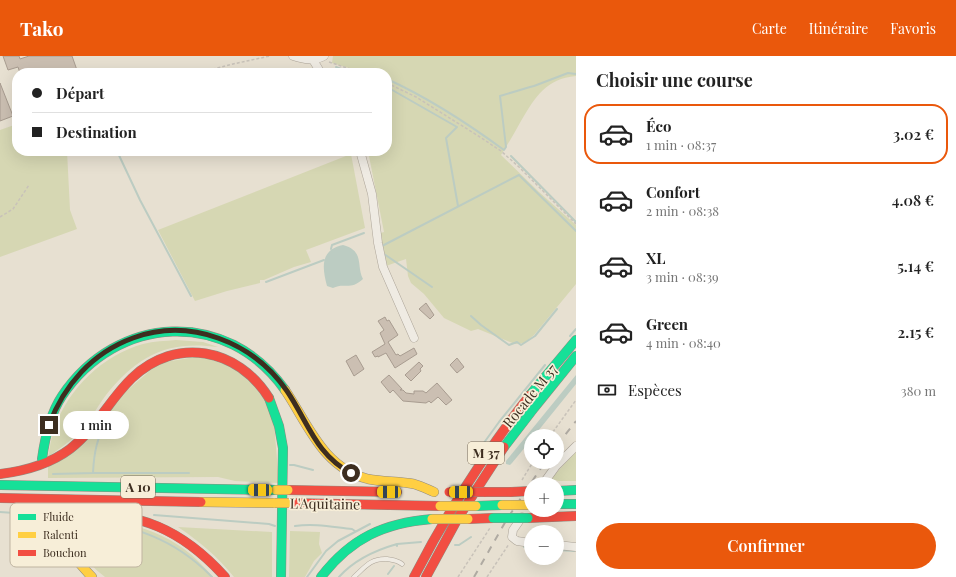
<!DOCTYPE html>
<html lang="fr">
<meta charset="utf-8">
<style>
:root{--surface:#fff;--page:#f2f2f2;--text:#222;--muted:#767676;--line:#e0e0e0;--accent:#ea580c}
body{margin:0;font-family:"Playfair Display",serif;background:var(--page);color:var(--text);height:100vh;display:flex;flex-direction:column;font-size:15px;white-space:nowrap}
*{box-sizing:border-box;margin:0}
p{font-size:13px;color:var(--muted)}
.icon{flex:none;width:22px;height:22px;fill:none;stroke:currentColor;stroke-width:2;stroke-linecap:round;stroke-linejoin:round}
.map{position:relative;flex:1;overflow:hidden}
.details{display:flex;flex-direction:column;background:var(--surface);width:380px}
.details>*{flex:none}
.hud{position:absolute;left:12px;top:12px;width:380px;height:88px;border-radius:16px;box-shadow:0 4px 16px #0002;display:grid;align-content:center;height:88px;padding:0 20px;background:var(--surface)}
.buttons{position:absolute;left:524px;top:373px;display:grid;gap:8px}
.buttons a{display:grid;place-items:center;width:40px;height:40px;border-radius:50%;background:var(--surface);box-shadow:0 4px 16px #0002;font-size:20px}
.end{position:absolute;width:18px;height:18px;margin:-9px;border:5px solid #3d2e20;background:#fff;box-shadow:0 0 0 2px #fff}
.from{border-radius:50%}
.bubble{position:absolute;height:28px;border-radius:14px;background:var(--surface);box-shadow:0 4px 16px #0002;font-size:13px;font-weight:600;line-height:28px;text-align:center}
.car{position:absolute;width:12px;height:24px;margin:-12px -6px;border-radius:5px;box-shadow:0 0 3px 1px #0007;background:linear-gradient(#f5c518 24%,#345 0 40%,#f5c518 0 76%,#345 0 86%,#f5c518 0)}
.hud b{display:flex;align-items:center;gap:14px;height:38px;font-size:15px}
.hud b+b{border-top:1px solid var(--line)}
.hud i{width:10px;height:10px;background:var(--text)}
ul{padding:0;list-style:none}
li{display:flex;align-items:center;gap:12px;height:60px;margin:0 8px 6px;padding:0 12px;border:2px solid transparent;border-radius:16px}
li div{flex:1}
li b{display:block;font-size:15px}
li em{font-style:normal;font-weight:600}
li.current{border-color:var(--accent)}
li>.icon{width:36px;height:36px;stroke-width:1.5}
h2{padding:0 20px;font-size:18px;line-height:48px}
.pay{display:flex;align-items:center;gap:10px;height:44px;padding:0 20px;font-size:15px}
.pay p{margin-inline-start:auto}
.primary-button{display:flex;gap:8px;margin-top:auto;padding:8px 20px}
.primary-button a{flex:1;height:46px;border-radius:24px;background:var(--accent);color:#fff;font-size:16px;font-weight:600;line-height:46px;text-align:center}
header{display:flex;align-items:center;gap:24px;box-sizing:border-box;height:56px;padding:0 20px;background:var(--accent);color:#fff}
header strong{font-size:19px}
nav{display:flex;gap:22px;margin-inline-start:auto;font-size:14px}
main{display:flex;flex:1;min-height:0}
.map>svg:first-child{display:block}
.green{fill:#d6d7b3}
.water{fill:#bcccc2}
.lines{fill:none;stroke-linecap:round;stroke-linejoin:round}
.stream{stroke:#bcccc2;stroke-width:2}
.building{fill:#cbbfb2;stroke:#a89c90}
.lane-casing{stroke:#ada599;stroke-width:5}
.street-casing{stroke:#ada599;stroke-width:9}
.fast-casing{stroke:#928b80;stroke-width:10}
.slow-casing{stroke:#928b80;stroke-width:10}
.jam-casing{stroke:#928b80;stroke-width:10}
.path{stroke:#c8c2b9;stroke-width:1.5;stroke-dasharray:3 2;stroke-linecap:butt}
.lane{stroke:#efebe3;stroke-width:4}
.street{stroke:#efebe3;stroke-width:8}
.fast{stroke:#16e098;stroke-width:9}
.slow{stroke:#ffcf43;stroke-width:9}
.jam{stroke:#f24e42;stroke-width:9}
.rail{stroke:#afaaa2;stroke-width:2;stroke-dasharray:7 7;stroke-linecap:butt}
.fast-bridge-casing{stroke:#928b80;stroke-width:10;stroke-linecap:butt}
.slow-bridge-casing{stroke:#928b80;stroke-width:10;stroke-linecap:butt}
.jam-bridge-casing{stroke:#928b80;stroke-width:10;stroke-linecap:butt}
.fast-bridge{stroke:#16e098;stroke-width:9}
.slow-bridge{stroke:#ffcf43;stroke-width:9}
.jam-bridge{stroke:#f24e42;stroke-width:9}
.route{stroke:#3d2e20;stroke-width:5}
.labels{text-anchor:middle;stroke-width:3.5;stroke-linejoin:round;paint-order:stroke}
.shield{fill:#f7eed8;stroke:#756857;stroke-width:1}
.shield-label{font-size:13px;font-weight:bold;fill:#3d2e20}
.street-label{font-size:14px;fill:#3d2e20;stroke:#f7eed8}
.key{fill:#f7eed8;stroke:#bfb4a1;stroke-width:1}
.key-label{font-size:11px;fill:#3d2e20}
</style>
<header>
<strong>Tako</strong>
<nav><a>Carte</a><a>Itinéraire</a><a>Favoris</a></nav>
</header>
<main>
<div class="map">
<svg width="576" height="521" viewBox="0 0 576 521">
<rect width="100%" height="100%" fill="#e7e0d1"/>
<path class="green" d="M333 0H576V20C546 23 536 40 521 65 515 76 508 88 501 99L539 136 576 169V228L534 279 524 287 515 288 478 273 471 275 444 262 424 238 411 227 408 220 406 203 383 211 377 178 384 176 368 95H387V17H353L352 13 332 7Z
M17 68V95H67L70 154 77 173 0 201V74Z
M351 98 365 172 306 194 311 206 294 211 264 224H260V227L227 235 195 245 158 174Z
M176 284 203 286 218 291C167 284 137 300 106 339 96 352 89 368 77 379 68 387 57 394 48 401 50 391 51 381 55 371 68 333 103 299 143 288 154 285 165 285 176 284Z
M201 300 243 315 273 355 279 427 235 425 218 421 48 422V411L119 341 159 307Z
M576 395V425H559L551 423Z
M54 458C98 461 147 466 184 493 195 501 204 511 213 521H105C83 504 68 482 54 458Z
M178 471 272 476V521H234C218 501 199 485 178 471Z
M290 475 320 476 319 488 322 497 314 505 305 521H289Z"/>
<path class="water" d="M343 189C365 195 356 210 363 223 350 235 344 226 333 232L327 230C322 211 320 194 343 189Z
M576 319V328L534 380H531V384L512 407 510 409 506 408V405Z"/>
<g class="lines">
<path class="stream" d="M336 11 352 17
M364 13 373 17
M387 23C429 42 467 67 504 94L506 91 500 40 530 31 534 30 568 17 576 18
M387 31 457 71 446 82 458 150
M117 95 140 144 191 240
M511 100 576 166
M382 190 519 119 576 175
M331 193 332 189 364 177
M384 198 432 231
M266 226 324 204
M471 260 481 269 509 289 517 286 521 289 535 280 557 253
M570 280 576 273
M107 364C97 382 94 396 93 417H189
M470 406 499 366 545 309
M290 409H294L313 414
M53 418 93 417
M0 456 29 458
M154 459 269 468 275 470
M80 463C132 469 174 482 212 521
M295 470C314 467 333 471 352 473L355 475
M46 472 65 502
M455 489H459L471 481
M397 490V488L421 486
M524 491H531
M557 494 574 495
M388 518 394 510
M307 521 326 495 338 485 370 468
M339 521C354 504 376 494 397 488"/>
</g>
<path class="building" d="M3 0H19L20 3 29 0H72L78 17H20L18 11 8 14Z
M0 27 13 60 0 65Z
M426 247 434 259 430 263 419 253Z
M385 261 387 265 389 264 398 279 388 286 396 299 398 298 400 300 414 292 417 298 395 312 386 297 378 301V300L375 301 372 296 385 288 380 277 384 274 378 265Z
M356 299 364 313 354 320 346 305Z
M457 302 464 311 457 317 450 309Z
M419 306 423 310 420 313 421 315 411 325 405 319Z
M389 319 402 333 400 334H403L406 337 414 338V335H423L426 337 437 327 452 344 446 349 438 341 431 347 429 345 426 347 403 345 393 334 390 337 381 326Z"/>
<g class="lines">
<g class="lane-casing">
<path id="lane" d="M354 521C365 511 371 502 387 503 392 504 397 504 402 508"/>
</g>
<g class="street-casing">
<path id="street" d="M293 0C303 3 314 6 324 0
M313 4 321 17
M360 95 372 138 378 187 383 211 414 282
M543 428 556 410 576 390
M522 461 513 474 512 481 517 485 531 487
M557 489 576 491"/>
</g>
<g class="fast-casing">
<path id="fast" d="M530 339 576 284
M269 342 279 370 283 392 281 521
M504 391 534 352 576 300
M42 403C45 381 50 358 62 340 117 258 227 252 285 334
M0 429 276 434
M557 435 576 434
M557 448H576
M476 450 502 449
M321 521C351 482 384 467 432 463"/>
</g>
<g class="slow-casing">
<path id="slow" d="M285 334C308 368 323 412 368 423 383 426 399 425 414 428 421 430 427 433 434 436
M201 446 275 447
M48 457C59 482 73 502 92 521"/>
</g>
<g class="jam-casing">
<path id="jam" d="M0 418C25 415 50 408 70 393 96 373 109 344 132 322 176 280 238 292 269 342
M288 434 397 436
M484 436H511
M0 442 201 446
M288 447 440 450
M75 453C141 459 180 471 225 521
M528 462 576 460
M468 463 493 462
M414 521C447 457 485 397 530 339
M426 521 458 462 504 391"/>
</g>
<path class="path" d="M329 6 362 17
M198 17 233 8 270 0
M387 27 416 41 480 81 501 95 519 111 576 168
M0 161 13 153 29 129
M550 380 576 344
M522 424 533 406
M458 521 490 472
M487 521 509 488"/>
<use href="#lane" class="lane"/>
<use href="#street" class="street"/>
<use href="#fast" class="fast"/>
<use href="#slow" class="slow"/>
<use href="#jam" class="jam"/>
<path class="rail" d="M557 389 576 365
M474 521 507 463 545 406"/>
<g class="fast-bridge-casing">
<path id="fast-bridge" d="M493 462H528"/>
</g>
<g class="slow-bridge-casing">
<path id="slow-bridge" d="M276 434H288
M275 447H288
M502 449H531
M440 450H476
M432 463H468"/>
</g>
<g class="jam-bridge-casing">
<path id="jam-bridge" d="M449 436H484
M511 436 531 435"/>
</g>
<use href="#fast-bridge" class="fast-bridge"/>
<use href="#slow-bridge" class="slow-bridge"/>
<use href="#jam-bridge" class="jam-bridge"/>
</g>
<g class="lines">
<path class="route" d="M49 369C64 329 92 297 133 282 190 261 253 286 287 335 308 366 316 399 351 417"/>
</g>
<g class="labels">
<g class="shield">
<rect x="468" y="386" width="36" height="22" rx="3"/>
<rect x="121" y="420" width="34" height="22" rx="3"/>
</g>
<g class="shield-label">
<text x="486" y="402">M 37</text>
<text x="138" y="436">A 10</text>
</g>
<g class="street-label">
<text transform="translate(530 340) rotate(-51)" y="5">Rocade M 37</text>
<text transform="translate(325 448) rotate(1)" y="5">L'Aquitaine</text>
</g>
</g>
<rect x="10" y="447" width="132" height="64" rx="6" class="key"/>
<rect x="18" y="458" width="18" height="6" fill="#16e098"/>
<rect x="18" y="476" width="18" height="6" fill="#ffcf43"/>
<rect x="18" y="494" width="18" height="6" fill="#f24e42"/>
<g class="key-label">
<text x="43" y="465">Fluide</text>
<text x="43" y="483">Ralenti</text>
<text x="43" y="501">Bouchon</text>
</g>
</svg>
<div class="buttons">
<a><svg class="icon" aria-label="locate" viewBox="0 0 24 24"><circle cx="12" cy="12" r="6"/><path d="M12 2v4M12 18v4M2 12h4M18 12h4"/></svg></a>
<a>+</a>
<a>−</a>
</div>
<i class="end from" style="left:351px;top:417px"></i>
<i class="end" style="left:49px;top:369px"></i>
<div class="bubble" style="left:63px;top:355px;width:66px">1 min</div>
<i class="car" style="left:260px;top:434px;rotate:271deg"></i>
<i class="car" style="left:389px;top:436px;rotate:271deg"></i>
<i class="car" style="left:461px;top:436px;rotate:270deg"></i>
<div class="hud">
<b><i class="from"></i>Départ</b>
<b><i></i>Destination</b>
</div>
</div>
<section class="details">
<h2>Choisir une course</h2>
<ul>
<li class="current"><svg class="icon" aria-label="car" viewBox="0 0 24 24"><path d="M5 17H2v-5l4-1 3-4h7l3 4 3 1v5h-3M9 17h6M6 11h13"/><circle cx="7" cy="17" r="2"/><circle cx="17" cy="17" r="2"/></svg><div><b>Éco</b><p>1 min · 08:37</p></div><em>3.02 €</em></li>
<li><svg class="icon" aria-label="car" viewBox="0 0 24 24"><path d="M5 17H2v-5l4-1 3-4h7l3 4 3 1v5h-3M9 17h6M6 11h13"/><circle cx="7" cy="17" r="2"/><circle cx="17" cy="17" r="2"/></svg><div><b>Confort</b><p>2 min · 08:38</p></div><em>4.08 €</em></li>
<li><svg class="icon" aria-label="car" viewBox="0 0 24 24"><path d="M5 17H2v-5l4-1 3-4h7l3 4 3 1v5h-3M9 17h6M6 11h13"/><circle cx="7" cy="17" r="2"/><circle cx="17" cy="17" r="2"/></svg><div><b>XL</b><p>3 min · 08:39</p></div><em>5.14 €</em></li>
<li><svg class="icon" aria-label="car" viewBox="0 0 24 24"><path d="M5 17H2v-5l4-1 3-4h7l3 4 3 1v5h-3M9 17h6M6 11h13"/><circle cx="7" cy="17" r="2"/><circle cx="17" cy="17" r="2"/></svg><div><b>Green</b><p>4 min · 08:40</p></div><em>2.15 €</em></li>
</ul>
<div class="pay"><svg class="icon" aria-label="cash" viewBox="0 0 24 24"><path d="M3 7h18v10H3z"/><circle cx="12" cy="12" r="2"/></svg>Espèces<p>380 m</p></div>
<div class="primary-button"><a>Confirmer</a></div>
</section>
</main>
